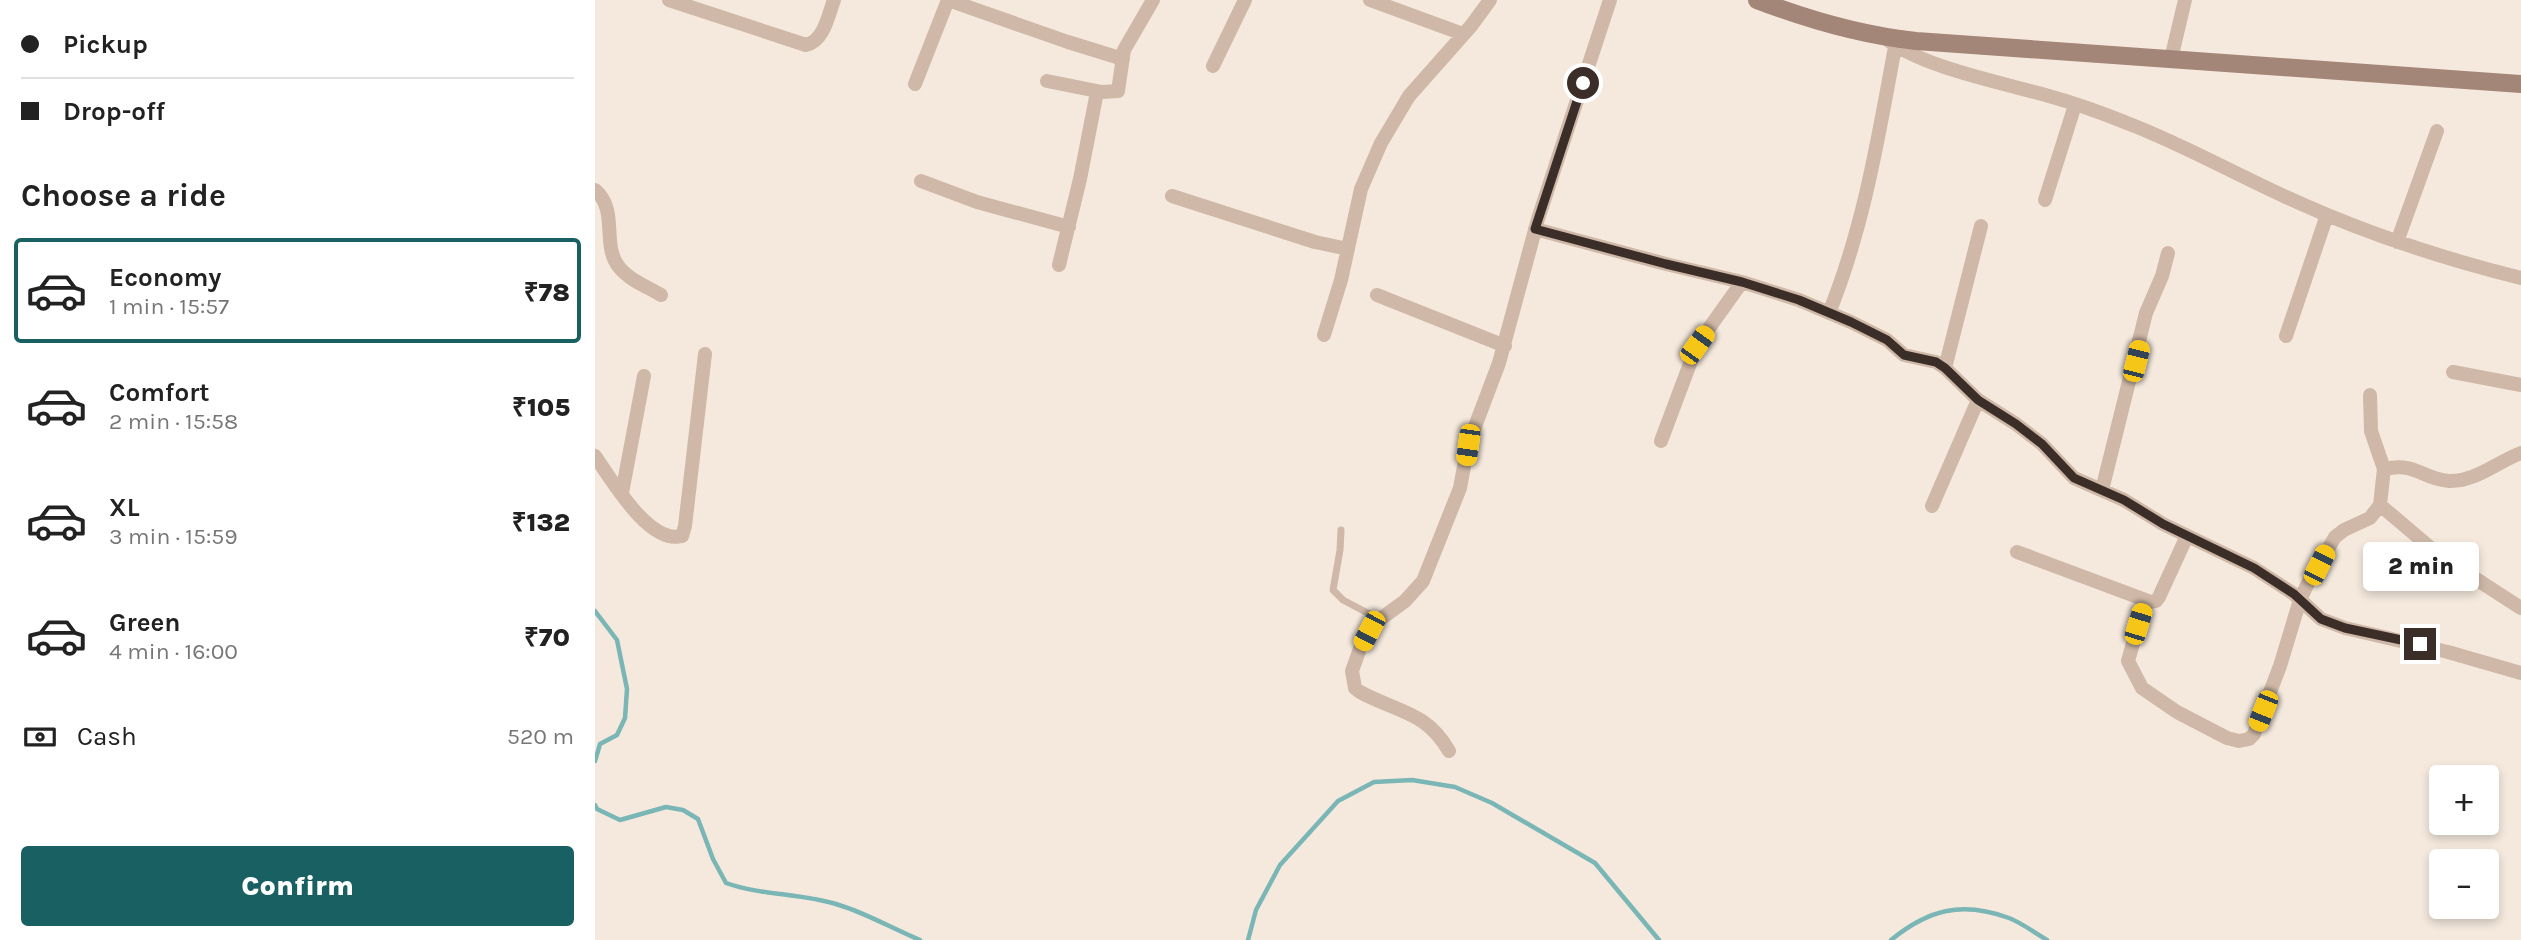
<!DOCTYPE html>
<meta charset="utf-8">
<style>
:root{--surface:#fff;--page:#f2f2f2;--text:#222;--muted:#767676;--line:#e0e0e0;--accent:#196062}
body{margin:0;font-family:Karla,sans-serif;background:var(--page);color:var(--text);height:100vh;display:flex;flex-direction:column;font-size:26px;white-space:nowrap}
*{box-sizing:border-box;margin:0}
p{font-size:23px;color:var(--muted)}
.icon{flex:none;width:38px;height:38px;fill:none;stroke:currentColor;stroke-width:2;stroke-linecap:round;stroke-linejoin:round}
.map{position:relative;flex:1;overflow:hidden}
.details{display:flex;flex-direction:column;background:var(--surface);width:595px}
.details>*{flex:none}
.top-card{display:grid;align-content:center;height:154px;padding:0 21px;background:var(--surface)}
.controls{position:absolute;left:1834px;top:765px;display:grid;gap:14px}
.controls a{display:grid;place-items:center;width:70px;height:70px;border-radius:7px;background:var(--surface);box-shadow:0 4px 10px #0003;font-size:35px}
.end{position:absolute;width:32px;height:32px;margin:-16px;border:9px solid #3b2d28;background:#fff;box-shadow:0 0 0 4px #fff}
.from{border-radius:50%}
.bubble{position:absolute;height:49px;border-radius:7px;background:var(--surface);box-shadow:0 4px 10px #0003;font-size:23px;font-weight:800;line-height:49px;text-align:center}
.car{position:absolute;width:21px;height:42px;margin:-21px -10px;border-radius:9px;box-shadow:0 0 5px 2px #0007;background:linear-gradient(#f5c518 24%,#345 0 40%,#f5c518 0 76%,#345 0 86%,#f5c518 0)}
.top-card b{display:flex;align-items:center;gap:24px;height:66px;font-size:26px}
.top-card b+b{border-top:2px solid var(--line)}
.top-card i{width:18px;height:18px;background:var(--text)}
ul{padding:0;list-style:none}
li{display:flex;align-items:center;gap:21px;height:105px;margin:0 14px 10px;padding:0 7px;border:4px solid transparent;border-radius:7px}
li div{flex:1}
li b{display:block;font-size:26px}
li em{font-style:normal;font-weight:800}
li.current{border-color:var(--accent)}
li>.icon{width:63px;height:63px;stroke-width:1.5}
h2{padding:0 21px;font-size:32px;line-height:84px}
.pay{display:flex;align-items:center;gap:18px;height:77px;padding:0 21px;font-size:26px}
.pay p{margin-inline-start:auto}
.action{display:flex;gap:14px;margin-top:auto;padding:14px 21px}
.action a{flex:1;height:80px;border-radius:7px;background:var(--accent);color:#fff;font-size:28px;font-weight:800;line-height:80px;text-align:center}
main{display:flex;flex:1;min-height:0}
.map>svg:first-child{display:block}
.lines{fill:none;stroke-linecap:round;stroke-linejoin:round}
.stream{stroke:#79b6b5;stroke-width:4.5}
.service{stroke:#cfb8a7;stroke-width:7}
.minor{stroke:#cfb8a7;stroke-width:14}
.secondary{stroke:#a38678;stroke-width:18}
.route{stroke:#3b2d28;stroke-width:9}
</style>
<main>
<section class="details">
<div class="top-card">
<b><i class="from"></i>Pickup</b>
<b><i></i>Drop-off</b>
</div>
<h2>Choose a ride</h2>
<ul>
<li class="current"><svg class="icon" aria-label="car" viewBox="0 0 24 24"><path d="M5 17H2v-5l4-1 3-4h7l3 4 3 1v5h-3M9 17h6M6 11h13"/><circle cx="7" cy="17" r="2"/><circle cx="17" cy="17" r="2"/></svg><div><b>Economy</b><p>1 min · 15:57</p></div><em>₹78</em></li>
<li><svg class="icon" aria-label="car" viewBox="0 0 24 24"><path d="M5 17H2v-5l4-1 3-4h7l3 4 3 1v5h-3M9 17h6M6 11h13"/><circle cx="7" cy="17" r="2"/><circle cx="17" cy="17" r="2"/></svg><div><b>Comfort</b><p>2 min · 15:58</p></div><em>₹105</em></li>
<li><svg class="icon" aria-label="car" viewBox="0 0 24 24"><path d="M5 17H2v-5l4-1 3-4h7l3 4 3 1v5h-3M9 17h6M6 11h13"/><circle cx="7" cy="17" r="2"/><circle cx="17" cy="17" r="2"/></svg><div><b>XL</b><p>3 min · 15:59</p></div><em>₹132</em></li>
<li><svg class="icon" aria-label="car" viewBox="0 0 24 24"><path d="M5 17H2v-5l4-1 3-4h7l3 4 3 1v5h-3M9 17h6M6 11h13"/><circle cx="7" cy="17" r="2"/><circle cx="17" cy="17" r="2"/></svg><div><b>Green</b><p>4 min · 16:00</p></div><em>₹70</em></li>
</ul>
<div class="pay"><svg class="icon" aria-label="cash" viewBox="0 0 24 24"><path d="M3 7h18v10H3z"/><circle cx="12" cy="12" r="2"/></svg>Cash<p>520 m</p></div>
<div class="action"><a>Confirm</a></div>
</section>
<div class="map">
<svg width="1926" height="940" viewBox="0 0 1926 940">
<rect width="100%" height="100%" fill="#f5e9dd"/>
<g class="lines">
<path class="stream" d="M0 611 22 640 32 689 30 718 22 735 5 744 0 761
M0 805 2 809 25 820 71 807 88 810 103 819 118 859 131 883C168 896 207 893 244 905 271 913 298 929 325 940
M653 940 661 910 685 865 743 801 779 782 817 780 860 787 897 803 1000 863 1064 940
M1296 940C1334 909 1367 901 1414 918 1427 923 1440 933 1452 940"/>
<path class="service" d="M746 530 745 550 738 590 748 600 784 619"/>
<path class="minor" d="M74 0 211 45C229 41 233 16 239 0
M353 0 473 42 528 59
M775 0 868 34
M1289 37C1323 66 1403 82 1447 94 1476 102 1505 112 1532 123 1587 144 1638 173 1691 197 1767 232 1845 258 1926 278
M1576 59 1590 0
M618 66 650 0
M452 81 507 92 523 91 529 50 558 0
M320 84 353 0
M326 181 382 202 474 227
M0 190C24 210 6 245 24 267 34 280 53 287 66 295
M577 196 720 242 753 249
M1450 200 1480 105
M940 229 1071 264 1147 282 1204 300 1256 322 1292 340 1309 355 1341 362 1350 368 1383 400 1421 424 1447 444 1479 478 1529 500 1568 524 1659 568 1699 594 1726 619 1750 628 1853 652 1926 673
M1802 242 1842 131
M464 265 485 179 502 92
M782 295 910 346
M1234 313C1269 226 1283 139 1300 47
M729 335 746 280 766 189 786 143 814 96 876 26 895 0
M1691 336 1732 215
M1350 368 1386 226
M1858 372 1926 385
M1066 441 1102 345 1147 282
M0 456C17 480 54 545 87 536L90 526 110 354
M1789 469C1823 462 1826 479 1854 481 1880 482 1902 462 1926 453
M1507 490 1551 313 1567 276 1573 253
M27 493 49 376
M1785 505 1844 555 1926 608
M1337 506 1383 400
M1422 552 1556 602 1561 601 1564 597 1592 536
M1550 601 1533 661 1547 688 1582 712 1632 738 1644 741 1654 739 1659 734 1685 666 1705 600 1712 585 1740 537 1749 530 1775 518 1785 505 1789 469 1776 431 1775 395
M854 751C831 711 802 712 765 692L760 688 757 671 766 646 774 631 784 620 810 601 828 581 865 488 873 445 904 363 943 219 1015 0"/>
<path class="secondary" d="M1162 0C1214 20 1265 35 1321 41L1926 84"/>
</g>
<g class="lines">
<path class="route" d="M988 83 940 229 1071 264 1147 282 1204 300 1256 322 1292 340 1309 355 1341 362 1350 368 1383 400 1421 424 1447 444 1479 478 1529 500 1568 524 1659 568 1699 594 1726 619 1750 628 1825 644"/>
</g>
</svg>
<div class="controls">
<a>+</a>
<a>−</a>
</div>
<i class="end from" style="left:988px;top:83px"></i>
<i class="end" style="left:1825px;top:644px"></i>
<div class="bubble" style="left:1768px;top:542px;width:116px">2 min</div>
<i class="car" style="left:1102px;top:345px;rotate:36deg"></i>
<i class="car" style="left:1541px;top:361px;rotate:14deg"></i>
<i class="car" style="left:873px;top:445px;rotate:188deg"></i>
<i class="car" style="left:1724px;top:565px;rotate:27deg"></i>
<i class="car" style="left:1543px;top:624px;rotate:17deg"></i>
<i class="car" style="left:774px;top:631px;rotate:208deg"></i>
<i class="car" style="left:1668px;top:711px;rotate:202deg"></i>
</div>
</main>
